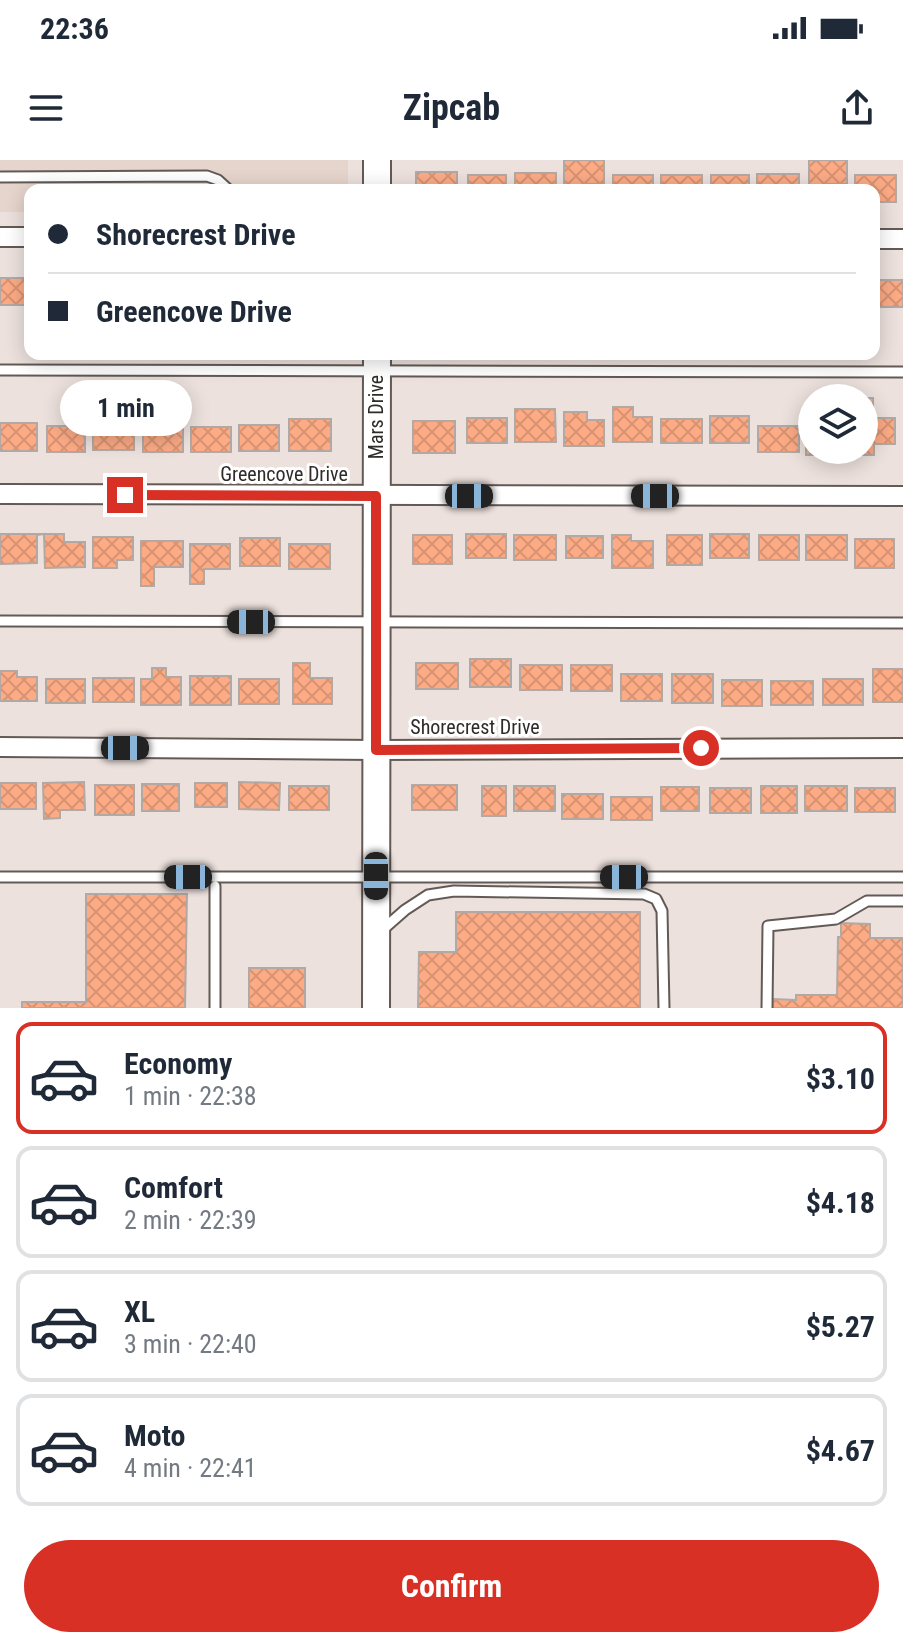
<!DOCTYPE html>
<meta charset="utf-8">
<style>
:root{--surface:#fff;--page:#f2f2f3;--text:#1f2937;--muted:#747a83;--line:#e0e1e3;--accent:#d93025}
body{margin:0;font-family:"Roboto Condensed",sans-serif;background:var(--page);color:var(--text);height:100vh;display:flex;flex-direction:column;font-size:30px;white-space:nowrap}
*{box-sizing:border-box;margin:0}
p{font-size:26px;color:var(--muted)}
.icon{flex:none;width:44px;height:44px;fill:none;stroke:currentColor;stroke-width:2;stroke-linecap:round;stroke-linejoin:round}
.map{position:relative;height:848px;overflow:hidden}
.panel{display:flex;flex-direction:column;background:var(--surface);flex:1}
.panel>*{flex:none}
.hud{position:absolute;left:24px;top:24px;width:856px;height:176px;border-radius:16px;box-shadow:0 4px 20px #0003;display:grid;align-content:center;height:176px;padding:0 24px;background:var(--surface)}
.buttons{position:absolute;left:798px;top:224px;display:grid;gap:16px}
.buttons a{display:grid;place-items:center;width:80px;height:80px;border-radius:50%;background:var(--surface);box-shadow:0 4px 20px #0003;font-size:40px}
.end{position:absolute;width:36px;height:36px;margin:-18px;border:10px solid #d93025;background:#fff;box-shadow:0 0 0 4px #fff}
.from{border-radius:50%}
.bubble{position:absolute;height:56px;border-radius:28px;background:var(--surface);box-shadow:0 4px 20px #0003;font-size:26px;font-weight:700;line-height:56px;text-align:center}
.car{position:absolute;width:24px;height:48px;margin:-24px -12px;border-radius:10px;box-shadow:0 0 6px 2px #0007;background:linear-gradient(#222 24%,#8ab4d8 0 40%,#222 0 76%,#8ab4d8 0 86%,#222 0)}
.hud b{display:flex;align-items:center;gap:28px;height:76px;font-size:30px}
.hud b+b{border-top:2px solid var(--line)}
.hud i{width:20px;height:20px;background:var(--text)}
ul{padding:14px 0 0;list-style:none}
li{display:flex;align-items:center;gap:24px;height:112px;margin:0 16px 12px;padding:0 8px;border:4px solid var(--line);border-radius:16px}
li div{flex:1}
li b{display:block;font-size:30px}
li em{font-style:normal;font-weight:700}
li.current{border-color:var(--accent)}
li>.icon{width:72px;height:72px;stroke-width:1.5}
.primary-button{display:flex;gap:16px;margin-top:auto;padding:16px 24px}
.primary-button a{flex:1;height:92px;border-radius:48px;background:var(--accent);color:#fff;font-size:32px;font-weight:700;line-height:92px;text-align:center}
.status{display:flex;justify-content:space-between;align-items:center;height:56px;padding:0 40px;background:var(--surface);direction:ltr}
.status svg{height:22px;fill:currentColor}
header{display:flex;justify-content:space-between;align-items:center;height:104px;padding:0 24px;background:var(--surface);font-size:36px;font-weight:700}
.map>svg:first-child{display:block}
.built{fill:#e6d5cc}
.building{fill:url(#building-cross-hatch);stroke:#b3a9a4;stroke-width:2}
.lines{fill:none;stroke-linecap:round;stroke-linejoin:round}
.lane-casing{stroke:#635a56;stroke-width:13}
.street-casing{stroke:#635a56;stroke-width:22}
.secondary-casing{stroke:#635a56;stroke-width:30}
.lane{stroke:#fff;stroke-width:9}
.street{stroke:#fff;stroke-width:18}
.secondary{stroke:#fff;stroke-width:26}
.route{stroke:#d93025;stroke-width:10}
.labels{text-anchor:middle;stroke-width:6;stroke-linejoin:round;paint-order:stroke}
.street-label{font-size:20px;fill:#2f2b29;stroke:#fff}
</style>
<div class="status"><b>22:36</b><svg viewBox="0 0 49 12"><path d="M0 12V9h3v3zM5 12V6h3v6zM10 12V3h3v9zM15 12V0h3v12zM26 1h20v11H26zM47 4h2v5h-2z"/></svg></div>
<header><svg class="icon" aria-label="menu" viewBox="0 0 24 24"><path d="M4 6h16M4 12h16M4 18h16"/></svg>Zipcab<svg class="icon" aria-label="share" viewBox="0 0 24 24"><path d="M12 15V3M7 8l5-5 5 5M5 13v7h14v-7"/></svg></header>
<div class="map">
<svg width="903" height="848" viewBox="0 0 903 848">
<defs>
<pattern id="building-cross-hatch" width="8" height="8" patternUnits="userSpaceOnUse" patternTransform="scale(2)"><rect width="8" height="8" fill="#fcab85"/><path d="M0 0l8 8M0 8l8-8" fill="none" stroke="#d89373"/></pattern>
</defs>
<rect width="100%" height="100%" fill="#ece1dd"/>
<path class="built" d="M0 0H348V30H30V52H0Z"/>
<path class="building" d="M564 0H604V24H582V30H564Z
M809 0H847V24H826V30H809Z
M416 12H457V30H416Z
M515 13H556V30H515Z
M757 14H799V30H757Z
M468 15H506V30H468Z
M613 15H653V30H613Z
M661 15H702V30H661Z
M711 15H749V30H711Z
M855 15H896V42H874V30H855Z
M0 118H28V145H0Z
M874 120H903V147H874Z
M864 238H873V258H895V284H874V295H854V290H864Z
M613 247H633V257H652V282H613Z
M515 249H555L556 282H515Z
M564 252H587V260H604V286H564Z
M710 256H749V283H710Z
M467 258H507V283H467Z
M289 259H331V291H289Z
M661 259H702V283H661Z
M413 261H455V293H413Z
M0 263H37V291H0Z
M93 265H134V290H93Z
M239 265H279V291H239Z
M47 266H85V292H47Z
M143 266H183V292H143Z
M758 266H799V292H758Z
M191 267H231V292H191Z
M806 267H812V290H846V295H806Z
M0 374H64V382H85V407L45 408 44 374 37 375V403L0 404Z
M466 374H506V398H466Z
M710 374H749V398H710Z
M413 375H452V404H413Z
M514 375H556V400H514Z
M612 375H631V381H653V408H612Z
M667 375H702V405H667Z
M759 375H799V400H759Z
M806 375H847V400H806Z
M566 376H603V398H566Z
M93 377H133V400H117V408H93Z
M240 378H280V406H240Z
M855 379H894V408H855Z
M141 381H183V407H154V426H141Z
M190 384H230V409H204V424H190Z
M289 384H330V409H289Z
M470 499H511V527H470Z
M293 503H310V518H332V544H293Z
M416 503H458V529H416Z
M520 505H562V530H520Z
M571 505H612V531H571Z
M152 508H166V517H181V545H141V519H152Z
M873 509H903V542H873Z
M0 511H17V517H37V541H0Z
M621 514H662V541H621Z
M672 514H713V543H672Z
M190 516H231V545H190Z
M93 518H134V542H93Z
M46 519H85V543H46Z
M239 519H279V544H239Z
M823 519H863V545H823Z
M722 520H762V546H722Z
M771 521H813V545H771Z
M84 622 85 650H60V658L44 659 43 623Z
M239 622 280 623 279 650 239 649Z
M0 623H36V649H0Z
M195 623H227V647H195Z
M142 624H179V651H142Z
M95 625H134V655H95Z
M412 625H457V650H412Z
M289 626H329V650H289Z
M482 626H506V656H482Z
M514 626H555V651H514Z
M761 626H797V653H761Z
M805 626H847V651H805Z
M661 627H699V651H661Z
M710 628H751V653H710Z
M855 628H895V652H855Z
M562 634H603V659H562Z
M611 637H652V660H611Z
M86 734H187L185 848H22V842H86Z
M456 752H640V848H418L419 792H456Z
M841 763 870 764V778H903V848H773V839L796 840V835H837L838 777H841Z
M249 808H305V848H249Z"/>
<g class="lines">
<g class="lane-casing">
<path id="lane" d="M0 17 207 16 218 20 229 30
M0 210 903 212
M0 461 903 463
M0 717H903
M215 726V848
M380 772 405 750 428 735 454 731 644 734 656 739 662 751 664 848
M767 848 768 766 836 759 867 741H903"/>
</g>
<g class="street-casing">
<path id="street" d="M0 77H30
M874 79H903
M0 334 903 336
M0 587 376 590 903 588"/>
</g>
<g class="secondary-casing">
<path id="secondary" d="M377 0V30
M376 848 377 194"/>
</g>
<use href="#lane" class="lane"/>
<use href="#street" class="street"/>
<use href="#secondary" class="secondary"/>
</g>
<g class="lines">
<path class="route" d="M125 335 376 336V590L701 588"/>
</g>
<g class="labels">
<g class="street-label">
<text transform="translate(376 257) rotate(-90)" y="7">Mars Drive</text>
<text x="284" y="321">Greencove Drive</text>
<text x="475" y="574">Shorecrest Drive</text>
</g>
</g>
</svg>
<div class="buttons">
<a><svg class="icon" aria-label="layers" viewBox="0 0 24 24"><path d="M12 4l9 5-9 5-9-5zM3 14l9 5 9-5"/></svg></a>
</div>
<i class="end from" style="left:701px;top:588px"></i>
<i class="end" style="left:125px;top:335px"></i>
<div class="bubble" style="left:60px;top:220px;width:132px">1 min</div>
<i class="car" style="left:469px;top:336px;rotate:90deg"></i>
<i class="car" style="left:655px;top:336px;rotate:270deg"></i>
<i class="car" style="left:251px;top:462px;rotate:270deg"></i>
<i class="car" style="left:125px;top:588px;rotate:90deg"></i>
<i class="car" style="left:376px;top:716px;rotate:180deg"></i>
<i class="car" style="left:188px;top:717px;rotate:270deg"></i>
<i class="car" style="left:624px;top:717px;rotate:270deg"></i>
<div class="hud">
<b><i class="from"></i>Shorecrest Drive</b>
<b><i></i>Greencove Drive</b>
</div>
</div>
<section class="panel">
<ul>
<li class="current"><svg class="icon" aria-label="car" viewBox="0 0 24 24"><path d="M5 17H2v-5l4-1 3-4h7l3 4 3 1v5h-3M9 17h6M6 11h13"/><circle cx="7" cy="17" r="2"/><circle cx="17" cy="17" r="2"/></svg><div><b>Economy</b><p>1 min · 22:38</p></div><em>$3.10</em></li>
<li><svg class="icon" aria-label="car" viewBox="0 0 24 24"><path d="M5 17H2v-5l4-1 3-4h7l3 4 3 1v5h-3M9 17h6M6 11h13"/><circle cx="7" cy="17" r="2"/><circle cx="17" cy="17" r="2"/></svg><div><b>Comfort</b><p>2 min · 22:39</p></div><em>$4.18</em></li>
<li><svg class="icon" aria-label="car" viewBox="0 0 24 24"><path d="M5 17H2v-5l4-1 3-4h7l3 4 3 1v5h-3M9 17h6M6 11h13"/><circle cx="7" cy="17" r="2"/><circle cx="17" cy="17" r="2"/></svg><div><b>XL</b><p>3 min · 22:40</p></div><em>$5.27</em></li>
<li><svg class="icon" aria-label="car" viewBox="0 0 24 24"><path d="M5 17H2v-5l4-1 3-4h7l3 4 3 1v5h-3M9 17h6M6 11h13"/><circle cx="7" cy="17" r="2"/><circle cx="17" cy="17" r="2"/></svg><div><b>Moto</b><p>4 min · 22:41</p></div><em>$4.67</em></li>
</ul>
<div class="primary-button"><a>Confirm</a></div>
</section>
